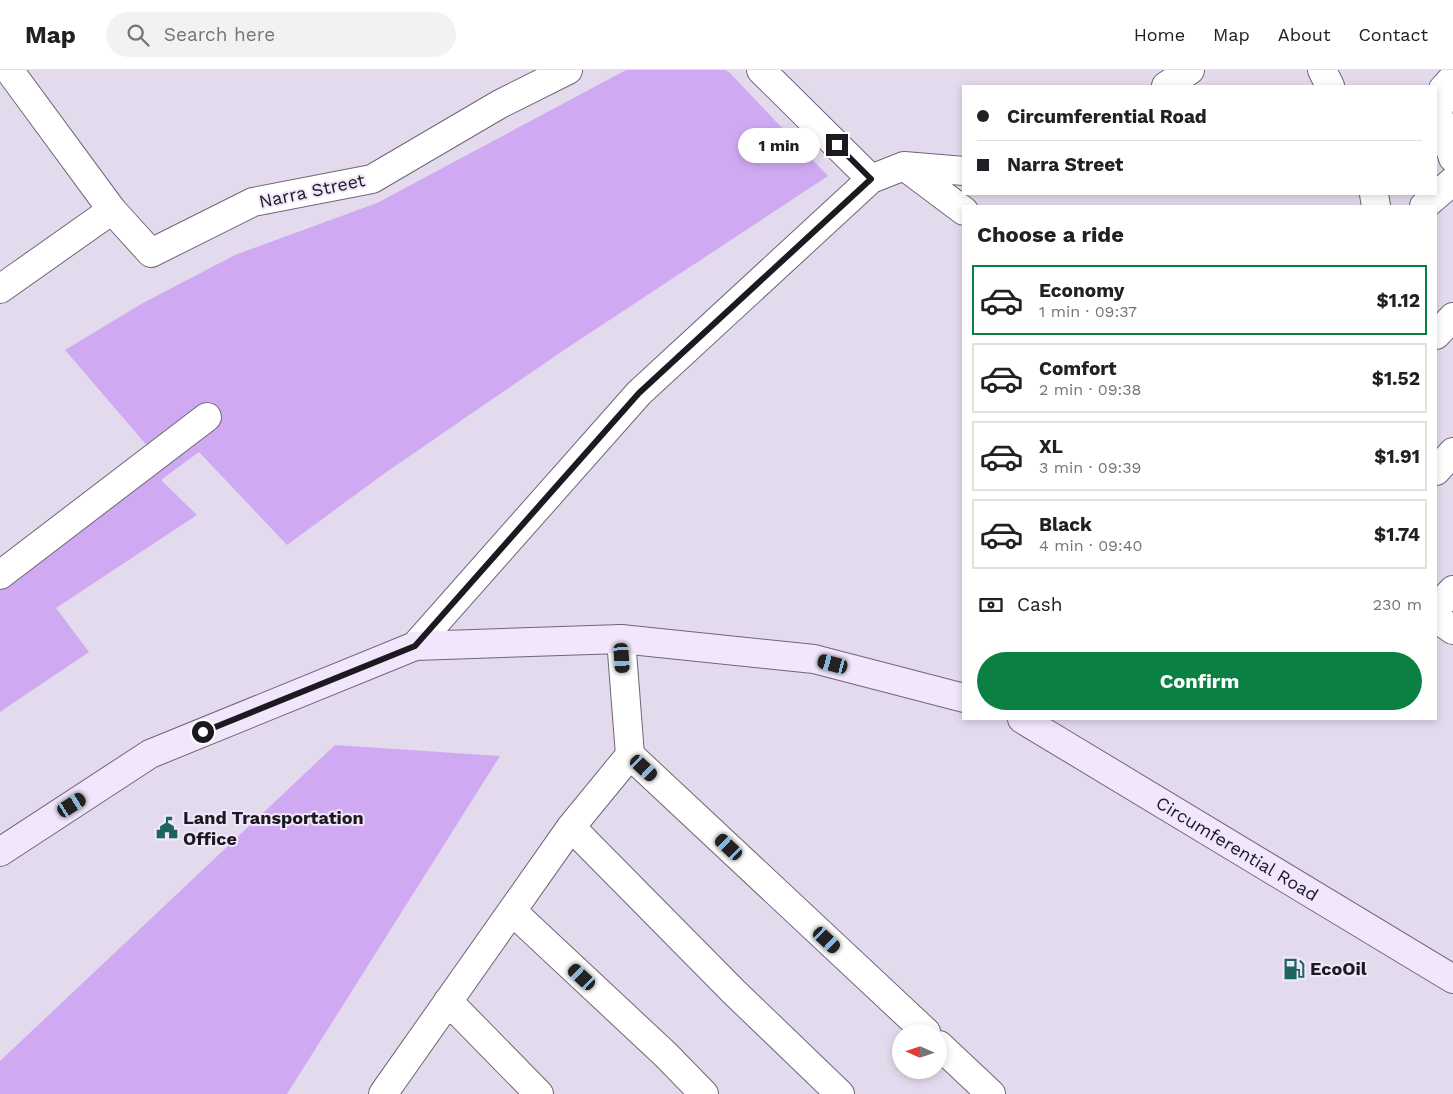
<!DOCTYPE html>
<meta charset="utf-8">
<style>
:root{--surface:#fff;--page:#f2f2f2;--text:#202124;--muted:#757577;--line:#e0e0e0;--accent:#0b8043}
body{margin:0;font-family:"Work Sans",sans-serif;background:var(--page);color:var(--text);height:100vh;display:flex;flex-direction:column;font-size:19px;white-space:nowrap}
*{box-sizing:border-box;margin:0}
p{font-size:16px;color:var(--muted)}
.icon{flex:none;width:28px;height:28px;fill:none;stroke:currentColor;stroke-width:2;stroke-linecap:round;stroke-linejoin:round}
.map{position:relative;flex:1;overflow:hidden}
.side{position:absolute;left:962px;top:135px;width:475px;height:515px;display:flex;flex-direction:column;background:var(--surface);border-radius:0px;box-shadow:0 2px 8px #0003}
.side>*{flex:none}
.hud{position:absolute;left:962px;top:15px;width:475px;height:110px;border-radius:0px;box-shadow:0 2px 8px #0003;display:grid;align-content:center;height:110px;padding:0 15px;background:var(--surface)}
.needle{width:32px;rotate:273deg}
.tools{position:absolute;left:892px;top:954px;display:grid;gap:10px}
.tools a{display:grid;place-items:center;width:55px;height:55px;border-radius:50%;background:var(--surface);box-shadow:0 2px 8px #0003;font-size:25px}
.end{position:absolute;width:22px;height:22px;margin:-11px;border:6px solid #1d1920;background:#fff;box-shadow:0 0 0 2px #fff}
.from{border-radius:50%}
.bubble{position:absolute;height:35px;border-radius:18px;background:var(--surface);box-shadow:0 2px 8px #0003;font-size:16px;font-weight:700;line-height:35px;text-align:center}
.car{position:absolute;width:15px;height:30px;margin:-15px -8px;border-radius:6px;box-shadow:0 0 4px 1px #0007;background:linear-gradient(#222 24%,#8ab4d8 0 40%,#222 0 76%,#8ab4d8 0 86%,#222 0)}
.hud b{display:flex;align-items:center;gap:18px;height:48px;font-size:19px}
.hud b+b{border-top:1px solid var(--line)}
.hud i{width:12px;height:12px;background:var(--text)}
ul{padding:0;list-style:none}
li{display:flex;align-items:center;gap:15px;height:70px;margin:0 10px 8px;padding:0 5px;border:2px solid var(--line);border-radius:0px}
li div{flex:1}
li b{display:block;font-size:19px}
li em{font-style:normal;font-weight:700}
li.current{border-color:var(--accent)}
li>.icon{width:45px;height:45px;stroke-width:1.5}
h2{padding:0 15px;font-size:22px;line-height:60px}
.pay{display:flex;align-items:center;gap:12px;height:55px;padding:0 15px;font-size:19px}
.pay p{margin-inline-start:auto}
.button{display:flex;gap:10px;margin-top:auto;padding:10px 15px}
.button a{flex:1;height:58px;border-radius:30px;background:var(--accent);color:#fff;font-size:20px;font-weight:700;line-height:58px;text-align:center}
header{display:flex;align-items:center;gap:30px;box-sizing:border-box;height:70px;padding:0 25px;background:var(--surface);border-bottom:1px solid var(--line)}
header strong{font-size:24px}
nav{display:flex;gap:28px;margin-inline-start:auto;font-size:18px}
.search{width:350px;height:45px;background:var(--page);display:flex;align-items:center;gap:12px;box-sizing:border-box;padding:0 18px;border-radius:28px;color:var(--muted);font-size:19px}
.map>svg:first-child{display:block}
.green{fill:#cfaaf2}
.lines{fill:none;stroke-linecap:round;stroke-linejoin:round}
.minor-casing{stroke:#6f6677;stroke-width:30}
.tertiary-casing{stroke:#6f6677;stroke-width:30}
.secondary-casing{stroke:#6f6677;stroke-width:30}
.minor{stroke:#fff;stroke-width:28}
.tertiary{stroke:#fff;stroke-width:28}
.secondary{stroke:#f1e6fb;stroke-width:28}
.route{stroke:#1d1920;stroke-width:6}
.labels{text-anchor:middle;stroke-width:4;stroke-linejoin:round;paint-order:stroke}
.street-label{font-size:18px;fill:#1d1920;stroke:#f1e7fc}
.poi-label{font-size:18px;font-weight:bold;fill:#1d1920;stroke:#f1e7fc;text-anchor:start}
</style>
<header>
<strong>Map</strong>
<div class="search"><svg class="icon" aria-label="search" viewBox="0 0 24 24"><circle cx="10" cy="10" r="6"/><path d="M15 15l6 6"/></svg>Search here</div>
<nav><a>Home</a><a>Map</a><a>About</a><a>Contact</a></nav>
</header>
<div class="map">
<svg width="1453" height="1024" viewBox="0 0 1453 1024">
<rect width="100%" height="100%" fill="#e4daee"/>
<path class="green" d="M626 0H725L730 3 828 106 561 282 385 403 287 475 199 382 161 410 197 445 56 538 89 582 0 642V489L149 378 65 280 143 233 235 185 377 133Z
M335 675 500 686 287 1024H0V991Z"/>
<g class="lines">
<g class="minor-casing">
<path id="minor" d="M1322 0 1330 16
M1453 8 1443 19 1438 44 1453 88
M1166 16 1190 0
M904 96 964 141
M1374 124 1376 136
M1424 136 1453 111
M0 219 112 140
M1436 265 1453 247
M1436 401 1453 382
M0 505 207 347
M1436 538 1453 520
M1436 548 1453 560
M621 569 630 685 926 962
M415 576 639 323 871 109 904 96 964 101
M571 757 734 922 840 1024
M512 841 666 985 704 1024
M448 931 539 1024
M939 975 991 1024
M383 1024 571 757 630 685"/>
</g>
<g class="tertiary-casing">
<path id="tertiary" d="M9 0 112 140 151 183 253 132 372 109 500 34 568 0
M761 0 871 109"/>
</g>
<g class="secondary-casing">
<path id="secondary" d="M1022 649 1453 909
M0 782 150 684 415 576 621 569 814 589 964 628"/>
</g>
<use href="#minor" class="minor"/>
<use href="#tertiary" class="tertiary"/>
<use href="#secondary" class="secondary"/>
</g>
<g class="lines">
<path class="route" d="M203 662 415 576 639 323 871 109 837 75"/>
</g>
<defs>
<g id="civic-bare" transform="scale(1.725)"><path d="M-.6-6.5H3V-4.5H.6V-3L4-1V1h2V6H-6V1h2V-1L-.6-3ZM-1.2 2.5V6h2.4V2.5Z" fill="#1e665d" stroke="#f1e7fc" stroke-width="2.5" paint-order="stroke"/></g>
<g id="fuel-bare" transform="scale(1.725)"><path d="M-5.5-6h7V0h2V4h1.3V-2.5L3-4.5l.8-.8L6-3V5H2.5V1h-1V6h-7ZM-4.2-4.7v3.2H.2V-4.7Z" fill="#1e665d" stroke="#f1e7fc" stroke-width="2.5" paint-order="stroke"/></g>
</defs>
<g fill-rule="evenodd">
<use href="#civic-bare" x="167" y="758"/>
<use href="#fuel-bare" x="1294" y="899"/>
</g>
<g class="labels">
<g class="street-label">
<text transform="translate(312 121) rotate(-12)" y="6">Narra Street</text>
<text transform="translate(1237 779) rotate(31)" y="6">Circumferential Road</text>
</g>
<g class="poi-label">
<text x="183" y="754">Land Transportation<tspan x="183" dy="21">Office</tspan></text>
<text x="1310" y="905">EcoOil</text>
</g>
</g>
</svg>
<div class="tools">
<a><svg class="needle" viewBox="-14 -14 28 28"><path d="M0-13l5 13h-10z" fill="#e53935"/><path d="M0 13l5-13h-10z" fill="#757577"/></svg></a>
</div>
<i class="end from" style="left:203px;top:662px"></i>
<i class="end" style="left:837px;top:75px"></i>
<div class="bubble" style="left:738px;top:58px;width:82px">1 min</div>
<i class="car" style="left:622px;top:588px;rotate:176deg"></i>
<i class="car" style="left:833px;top:594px;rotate:285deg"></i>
<i class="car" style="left:644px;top:698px;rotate:133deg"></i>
<i class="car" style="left:72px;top:735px;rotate:57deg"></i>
<i class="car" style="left:729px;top:777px;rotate:313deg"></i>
<i class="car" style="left:827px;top:870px;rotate:133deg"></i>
<i class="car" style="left:582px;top:907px;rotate:313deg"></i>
<div class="hud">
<b><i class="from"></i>Circumferential Road</b>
<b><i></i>Narra Street</b>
</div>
<section class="side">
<h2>Choose a ride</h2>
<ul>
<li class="current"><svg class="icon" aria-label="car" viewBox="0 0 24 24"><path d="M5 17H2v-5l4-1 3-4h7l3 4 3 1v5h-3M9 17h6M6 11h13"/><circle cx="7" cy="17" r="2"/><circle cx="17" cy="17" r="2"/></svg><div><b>Economy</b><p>1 min · 09:37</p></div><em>$1.12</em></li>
<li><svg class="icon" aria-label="car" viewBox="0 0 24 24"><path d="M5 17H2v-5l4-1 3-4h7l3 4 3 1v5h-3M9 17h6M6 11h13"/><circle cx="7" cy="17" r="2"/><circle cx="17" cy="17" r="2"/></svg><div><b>Comfort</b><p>2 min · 09:38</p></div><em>$1.52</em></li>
<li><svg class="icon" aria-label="car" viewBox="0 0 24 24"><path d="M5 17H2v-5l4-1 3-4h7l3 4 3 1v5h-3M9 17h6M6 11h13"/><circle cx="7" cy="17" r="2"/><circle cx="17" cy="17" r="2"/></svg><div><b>XL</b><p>3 min · 09:39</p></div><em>$1.91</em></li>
<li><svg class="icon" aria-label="car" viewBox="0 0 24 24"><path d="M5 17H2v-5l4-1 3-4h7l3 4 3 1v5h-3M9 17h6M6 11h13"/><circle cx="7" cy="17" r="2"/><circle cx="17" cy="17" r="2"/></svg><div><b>Black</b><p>4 min · 09:40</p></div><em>$1.74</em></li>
</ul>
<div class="pay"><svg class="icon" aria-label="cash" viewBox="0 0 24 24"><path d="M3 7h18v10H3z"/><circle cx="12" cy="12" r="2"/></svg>Cash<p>230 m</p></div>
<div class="button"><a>Confirm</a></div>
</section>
</div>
